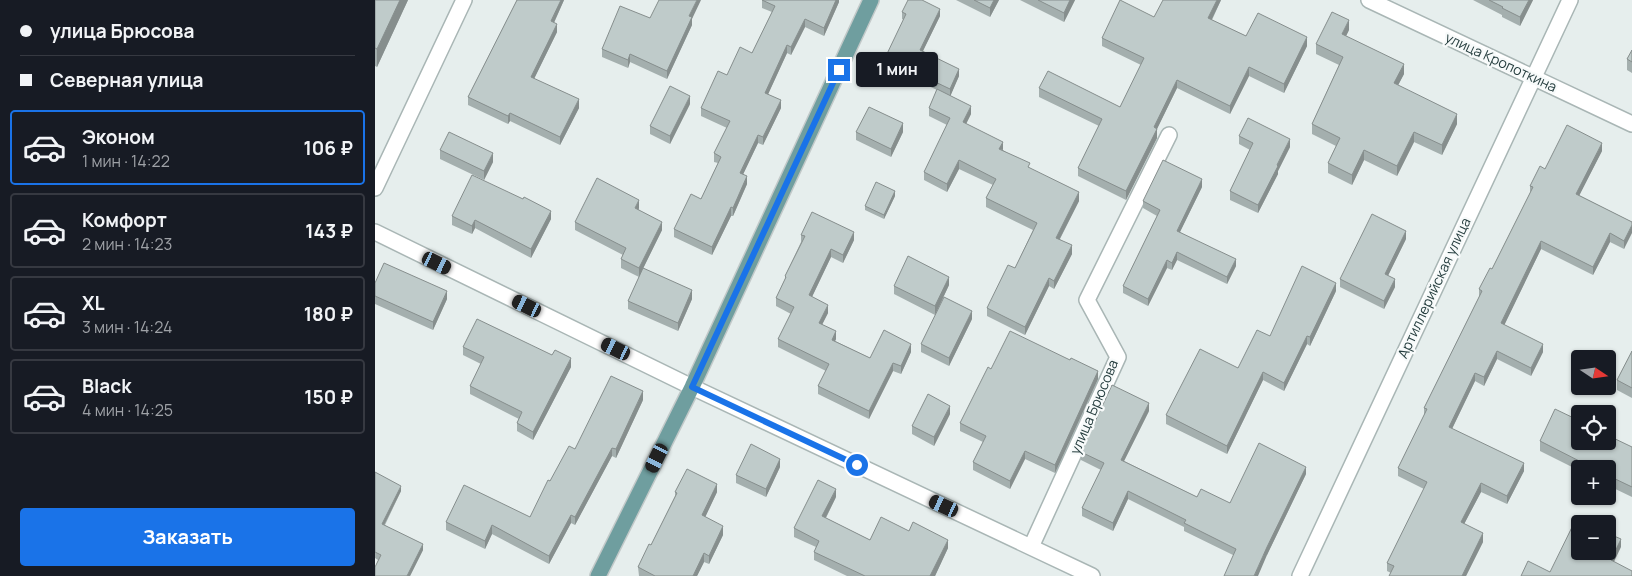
<!DOCTYPE html>
<html lang="ru">
<meta charset="utf-8">
<style>
:root{--surface:#171b24;--page:#20242c;--text:#f1f3f6;--muted:#9ea1a6;--line:#363941;--accent:#1a73e8}
body{margin:0;font-family:Manrope,sans-serif;background:var(--page);color:var(--text);height:100vh;display:flex;flex-direction:column;font-size:19px;white-space:nowrap}
*{box-sizing:border-box;margin:0}
p{font-size:16px;color:var(--muted)}
.icon{flex:none;width:28px;height:28px;fill:none;stroke:currentColor;stroke-width:2;stroke-linecap:round;stroke-linejoin:round}
.map{position:relative;flex:1;overflow:hidden}
.drawer{display:flex;flex-direction:column;background:var(--surface);width:375px}
.drawer>*{flex:none}
.guide{display:grid;align-content:center;height:110px;padding:0 20px;background:var(--surface)}
.needle{width:32px;rotate:103deg}
.tools{position:absolute;left:1196px;top:350px;display:grid;gap:10px}
.tools a{display:grid;place-items:center;width:45px;height:45px;border-radius:5px;background:var(--surface);box-shadow:0 1px 4px #0004;font-size:25px}
.end{position:absolute;width:22px;height:22px;margin:-11px;border:6px solid #1a73e8;background:#fff;box-shadow:0 0 0 2px #fff}
.from{border-radius:50%}
.bubble{position:absolute;height:35px;border-radius:5px;background:var(--surface);box-shadow:0 1px 4px #0004;font-size:16px;font-weight:700;line-height:35px;text-align:center}
.car{position:absolute;width:15px;height:30px;margin:-15px -8px;border-radius:6px;box-shadow:0 0 4px 1px #0007;background:linear-gradient(#222 24%,#8ab4d8 0 40%,#222 0 76%,#8ab4d8 0 86%,#222 0)}
.guide b{display:flex;align-items:center;gap:18px;height:48px;font-size:19px}
.guide b+b{border-top:1px solid var(--line)}
.guide i{width:12px;height:12px;background:var(--text)}
ul{padding:0;list-style:none}
li{display:flex;align-items:center;gap:15px;height:75px;margin:0 10px 8px;padding:0 10px;border:2px solid var(--line);border-radius:5px}
li div{flex:1}
li b{display:block;font-size:19px}
li em{font-style:normal;font-weight:700}
li.on{border-color:var(--accent)}
li>.icon{width:45px;height:45px;stroke-width:1.5}
.cta{display:flex;gap:10px;margin-top:auto;padding:10px 20px}
.cta a{flex:1;height:58px;border-radius:5px;background:var(--accent);color:#fff;font-size:20px;font-weight:700;line-height:58px;text-align:center}
main{display:flex;flex:1;min-height:0}
.map>svg:first-child{display:block}
.lines{fill:none;stroke-linecap:round;stroke-linejoin:round}
.minor-casing{stroke:#a9b6b5;stroke-width:18}
.major-casing{stroke:#c2c9c9;stroke-width:18}
.minor{stroke:#fff;stroke-width:15}
.major{stroke:#6f9e9f;stroke-width:15}
.wall{fill:#a4afae}
.shaded-wall{fill:#868e8d}
.building{fill:#bfcbca;stroke:#868e8d}
.route{stroke:#1a73e8;stroke-width:6}
.labels{text-anchor:middle;stroke-width:4.5;stroke-linejoin:round;paint-order:stroke}
.street-label{font-size:14px;fill:#263e3f;stroke:#f7fafa}
</style>
<main>
<section class="drawer">
<div class="guide">
<b><i class="from"></i>улица Брюсова</b>
<b><i></i>Северная улица</b>
</div>
<ul>
<li class="on"><svg class="icon" aria-label="car" viewBox="0 0 24 24"><path d="M5 17H2v-5l4-1 3-4h7l3 4 3 1v5h-3M9 17h6M6 11h13"/><circle cx="7" cy="17" r="2"/><circle cx="17" cy="17" r="2"/></svg><div><b>Эконом</b><p>1 мин · 14:22</p></div><em>106 ₽</em></li>
<li><svg class="icon" aria-label="car" viewBox="0 0 24 24"><path d="M5 17H2v-5l4-1 3-4h7l3 4 3 1v5h-3M9 17h6M6 11h13"/><circle cx="7" cy="17" r="2"/><circle cx="17" cy="17" r="2"/></svg><div><b>Комфорт</b><p>2 мин · 14:23</p></div><em>143 ₽</em></li>
<li><svg class="icon" aria-label="car" viewBox="0 0 24 24"><path d="M5 17H2v-5l4-1 3-4h7l3 4 3 1v5h-3M9 17h6M6 11h13"/><circle cx="7" cy="17" r="2"/><circle cx="17" cy="17" r="2"/></svg><div><b>XL</b><p>3 мин · 14:24</p></div><em>180 ₽</em></li>
<li><svg class="icon" aria-label="car" viewBox="0 0 24 24"><path d="M5 17H2v-5l4-1 3-4h7l3 4 3 1v5h-3M9 17h6M6 11h13"/><circle cx="7" cy="17" r="2"/><circle cx="17" cy="17" r="2"/></svg><div><b>Black</b><p>4 мин · 14:25</p></div><em>150 ₽</em></li>
</ul>
<div class="cta"><a>Заказать</a></div>
</section>
<div class="map">
<svg width="1257" height="576" viewBox="0 0 1257 576">
<rect width="100%" height="100%" fill="#e6eeed"/>
<g class="lines">
<g class="minor-casing">
<path id="minor" d="M994 0 1257 124
M0 188 89 0
M0 232 317 387 717 576
M656 547 743 357 712 300 794 135
M925 576 1195 0"/>
</g>
<g class="major-casing">
<path id="major" d="M223 576 317 387 496 0"/>
</g>
<use href="#minor" class="minor"/>
<use href="#major" class="major"/>
</g>
<path class="wall" d="M0 0H33L2 67 0 66Z
M142 0H189L179 23 182 32 159 79 204 108 185 145 135 121 133 124 93 105V97Z
M387 0H464V2L449 36 430 27 416 55 412 53 393 94 406 108 388 145 383 143 368 174 372 184 358 216H356L337 255 299 237V229L326 199 343 163 339 162V153L352 128 326 116V108L377 53 397 12 387 8Z
M581 0H624L615 17Z
M645 0H700L689 22Z
M846 0 837 20 871 36 932 46 909 93 874 76 855 114 802 88 782 129V138L751 200 703 176V168L724 126 664 97V88L745 107 766 65 727 46V38L779 17Z
M1098 0H1158L1145 26 1127 17V15Z
M527 12 565 16 548 51 584 76 575 96 596 114 591 124 628 150 704 201 685 239 697 254 679 289 674 286 650 335 612 316V308L640 268 658 230 611 207V198L618 185 584 169 572 192 549 180V172L572 125 554 116V108L562 90 510 65V58L529 20 527 19Z
M275 18 317 19V25L292 79 255 62 253 68 227 57V49Z
M974 30 971 36 1029 74 1023 85 1082 124 1067 155 1039 142 1022 176 989 160 977 185 953 173V163L961 146 937 134V124L964 65 941 54V44Z
M1257 50V73L1252 70V59Z
M315 104 295 144 275 134V126Z
M481 132H528L516 157 481 140Z
M864 136 915 147 903 171V174L883 213 855 200V191L875 150 864 144Z
M65 150 118 162 109 180 65 159Z
M1227 151 1204 195 1257 222 1249 249 1235 242 1218 275 1166 249 1129 325 1168 352 1156 376 1122 359 1109 386 1100 381 1077 429 1149 471 1132 504 1106 492 1089 524 1108 542 1091 576H1014L1016 573 1012 571V563L1049 489 1023 476V468L1049 416V408L1104 297V289L1117 269 1155 193V186L1170 169Z
M827 187 805 232 861 266 852 284 802 260 797 270 792 268 773 306 748 293V286L782 216 768 208V201Z
M520 196 509 219 490 210V206Z
M264 208V210L287 230 268 268 317 299 303 331 253 309V301L264 277 246 268V259L248 255 200 230V222Z
M77 216 176 219 156 258 100 228 97 234 77 225Z
M426 235 479 240 468 263 456 257 437 297 453 313 447 324 461 339 460 341 495 358 536 352 526 374 518 371 494 419 443 394V386L451 371 403 347V339L416 314 401 306V298L410 279V276L426 242Z
M1031 239 1013 275 1020 287 1009 309 965 287V279Z
M0 283 72 299 58 330 0 304Z
M574 285 560 315 519 294V286Z
M961 291 935 346 932 344 909 391 888 380 852 454 791 424V415L863 368 895 336Z
M597 319 574 366 546 352V344Z
M88 347 196 367 158 440 142 431V423L144 419 95 394V386L106 364 88 355Z
M1257 351V398L1242 390V380Z
M616 369 723 379 680 473 650 459 635 489 598 470V462L608 442 585 431V423Z
M268 400 241 458 237 456 200 525 196 523 174 564 117 534 110 549 71 530V522L155 517 175 481 200 449Z
M774 411 749 461 822 497 855 503 931 474 892 555H858L809 531V527L753 499 738 531 707 516V508L726 470 706 460V452Z
M575 414 559 446 537 434V426Z
M1165 441 1257 447V497L1232 485V469H1205V471L1165 451Z
M405 467 391 497 361 483V475Z
M0 472 26 491 10 525 48 550 35 576H0L3 560 0 558Z
M300 492H342L330 517 348 535 334 564 329 562 322 576H264L263 567 276 545 300 496Z
M461 497 451 518 495 540 534 531 573 548 560 576H472L439 560V552L441 547 419 537V528Z"/>
<path class="shaded-wall" d="M25 0H33L2 67V49Z
M186 0H189L176 29V21Z
M322 0H326L317 19V25L292 79V71L314 16Z
M461 0H464V2L449 36V28Z
M619 0H624L615 17V8Z
M695 0H700L689 22V13Z
M842 0H846L833 27V18Z
M1154 0H1158L1145 26V17Z
M565 9V16L545 57V50Z
M430 19V27L416 55V47Z
M974 20V30L967 44V34Z
M182 24V32L156 85V77Z
M932 37V46L909 93V84Z
M412 45V53L390 101V93Z
M255 54V62L253 68V60Z
M1029 64V74L1019 93V83Z
M874 67V76L855 114V106Z
M584 69V76L575 97V89Z
M802 80V88L782 129V138L751 200V191L779 127Z
M315 96V104L295 144V136Z
M204 99V108L185 145V137Z
M406 100V108L388 145V137Z
M596 106V114L588 130V122Z
M135 113V121L133 124V116Z
M1082 114V124L1067 155V145Z
M528 123V132L516 157V149Z
M1039 132V142L1022 176V166Z
M383 135V143L365 181V173Z
M915 139V147L903 171V174L883 213V205Z
M628 142V150L624 149Z
M1227 143V151L1201 202V194Z
M989 150V160L977 185V175Z
M118 153V162L109 180V171Z
M584 160V169L572 192V184Z
M372 176V184L358 216V208Z
M827 179V187L802 238V231Z
M520 191V196L509 219V215Z
M704 192V201L681 246V238Z
M264 200V208L260 217V208Z
M356 207V216L337 255V247Z
M176 211V219L156 258V249Z
M100 220V228L97 234V226Z
M287 222V230L264 277V268Z
M1257 225V233L1249 249V241Z
M1031 231V239L1010 282V274Z
M479 232V240L468 263V255Z
M1235 233V242L1218 275V267Z
M1166 241V249L1126 332V323Z
M697 245V254L679 289V281Z
M456 249V257L434 303V295Z
M802 252V260L797 270V263Z
M861 259V266L852 284V277Z
M792 260V268L773 306V299Z
M574 277V285L560 315V306Z
M674 278V286L650 335V327Z
M1020 279V287L1009 309V301Z
M961 283V291L935 346V337Z
M317 290V299L303 331V323Z
M72 291V299L58 330V322Z
M453 305V313L444 331V323Z
M597 311V319L574 366V358Z
M461 331V339L457 348V340Z
M932 336V344L909 391V383Z
M536 344V352L526 374V366Z
M1168 344V352L1156 376V368Z
M1122 351V359L1109 386V377Z
M196 358V367L158 440V432Z
M518 363V371L494 419V411Z
M723 371V379L680 473V465Z
M888 372V380L852 454V446Z
M1100 373V381L1074 435V427Z
M268 391V400L241 458V449Z
M774 403V411L746 467V460Z
M575 406V414L559 446V437Z
M237 448V456L200 525V517Z
M650 451V459L635 489V481Z
M405 459V467L391 497V489Z
M1149 463V471L1132 504V496Z
M931 467V474L892 555 883 576H879L892 547Z
M1106 483V492L1086 530V522Z
M342 484V492L327 524V515Z
M26 486V491L7 529V524Z
M461 489V497L447 525V516Z
M753 491V499L738 531V523Z
M196 515V523L174 564V556Z
M117 525V534L110 549V541Z
M348 526V535L334 564V556Z
M1108 533V542L1091 576H1087Z
M1246 539V547L1236 568V560Z
M573 540V548L560 576H555Z
M48 544V550L35 576H32Z
M329 553V562L322 576H318Z"/>
<path class="building" d="M0 0H25L2 49 0 48Z
M142 0H186L176 21 182 24 156 77 204 99 185 137 135 113 133 116 93 97Z
M284 0H322L314 16 317 17 292 71 255 54 253 60 227 49 245 6 275 18Z
M387 0H461L449 28 430 19 416 47 412 45 390 93 406 100 388 137 383 135 365 173 372 176 358 208 356 207 337 247 299 229 316 194 326 199 346 157 339 153 355 121 326 108 343 71 352 75 365 47 377 53 400 6Z
M533 0H547L565 9 545 50 584 69 575 89 510 58 531 14 527 12Z
M599 0H619L615 8Z
M663 0H695L689 13Z
M745 0 779 17 788 0H842L833 18 871 36 883 13 932 37 909 84 874 67 855 106 802 80 779 127 782 129 751 191 703 168 727 119 664 88 673 71 745 107 769 58 727 38Z
M1114 0H1154L1145 17 1127 8 1128 7Z
M957 12 974 20 967 34 1029 64 1019 83 1082 114 1067 145 1039 132 1022 166 989 150 977 175 953 163 965 138 937 124 968 57 941 44Z
M1257 50V62L1252 59Z
M295 86 315 96 295 136 275 126Z
M562 89 596 106 588 122 628 142 624 149 655 163 653 167 704 192 681 238 697 245 679 281 674 278 650 327 612 308 633 265 640 268 662 223 611 198 621 179 584 160 572 184 549 172 575 118 554 108Z
M494 107 528 123 516 149 481 132Z
M873 118 915 139 902 165 903 166 883 205 855 191 878 143 864 136Z
M1192 125 1227 143 1201 194 1257 222V225L1249 241 1235 233 1218 267 1166 241 1126 323 1168 344 1156 368 1122 351 1109 377 1100 373 1074 427 1149 463 1132 496 1106 483 1086 522 1108 533 1087 576H1014L1019 566 1012 563 1052 482 1023 468 1052 409 1049 408 1107 291 1104 289 1115 268 1117 269 1158 187 1155 186 1165 166 1170 169Z
M74 132 118 153 109 171 65 150Z
M788 160 827 179 802 231 861 259 852 277 802 252 797 263 792 260 773 299 748 286 785 210 768 201Z
M97 175 148 199 149 197 176 211 156 249 100 220 97 226 77 216Z
M222 178 264 200 260 208 287 222 264 268 246 259 251 248 200 222Z
M501 182 520 191 509 215 490 206Z
M437 212 479 232 468 255 456 249 434 295 453 305 444 323 461 331 457 340 495 358 509 330 536 344 526 366 518 363 494 411 443 386 454 364 403 339 419 307 401 298 411 277 410 276 430 236 426 235Z
M997 214 1031 231 1010 274 1020 279 1009 301 965 279Z
M533 256 574 277 560 306 519 286Z
M9 263 72 291 58 322 0 296V283Z
M927 266 961 283 935 337 932 336 909 383 888 372 852 446 791 415 825 349 863 368 882 330 895 336Z
M268 268 317 290 303 323 253 301Z
M569 297 597 311 574 358 546 344Z
M102 319 177 355 180 350 196 358 158 432 142 423 147 412 95 386 109 357 88 347Z
M635 331 695 360 696 358 723 371 680 465 650 451 635 481 598 462 611 436 585 423 613 367 616 369Z
M1257 351V388L1242 380Z
M236 376 268 391 241 449 237 448 200 517 196 515 174 556 117 525 110 541 71 522 89 485 155 517 173 480 175 481 194 446 200 449Z
M737 385 774 403 746 460 822 497 826 489 855 503 884 443 931 467 892 547 879 576H849L861 549 809 523 811 520 753 491 738 523 707 508 729 463 706 452Z
M553 394 575 406 559 437 537 426Z
M1180 409 1205 421V441H1232V435L1257 447V487L1232 475V469H1220L1165 441Z
M376 444 405 459 391 489 361 475Z
M312 469 342 484 327 515 348 526 334 556 329 553 318 576H280L263 567 274 544 276 545 302 493 300 492Z
M0 472 26 486 7 524 48 544 32 576H0V567L6 555 0 552Z
M443 480 461 489 447 516 495 540 506 517 534 531 538 522 573 540 555 576H490L439 552 444 541 419 528Z
M1202 517 1215 524H1205V551H1232V533L1246 539 1236 560 1257 571V576H1146L1153 561 1175 572Z"/>
<g class="lines">
<path class="route" d="M464 70 317 387 482 465"/>
</g>
<g class="labels">
<g class="street-label">
<text transform="translate(1126 62) rotate(25)" y="5">улица Кропоткина</text>
<text transform="translate(1059 288) rotate(-65)" y="5">Артиллерийская улица</text>
<text transform="translate(719 407) rotate(-67)" y="5">улица Брюсова</text>
</g>
</g>
</svg>
<div class="tools">
<a><svg class="needle" viewBox="-14 -14 28 28"><path d="M0-13l5 13h-10z" fill="#e53935"/><path d="M0 13l5-13h-10z" fill="#9ea1a6"/></svg></a>
<a><svg class="icon" aria-label="locate" viewBox="0 0 24 24"><circle cx="12" cy="12" r="6"/><path d="M12 2v4M12 18v4M2 12h4M18 12h4"/></svg></a>
<a>+</a>
<a>−</a>
</div>
<i class="end from" style="left:482px;top:465px"></i>
<i class="end" style="left:464px;top:70px"></i>
<div class="bubble" style="left:481px;top:52px;width:82px">1 мин</div>
<i class="car" style="left:62px;top:263px;rotate:116deg"></i>
<i class="car" style="left:152px;top:306px;rotate:296deg"></i>
<i class="car" style="left:241px;top:349px;rotate:296deg"></i>
<i class="car" style="left:282px;top:458px;rotate:206deg"></i>
<i class="car" style="left:569px;top:506px;rotate:295deg"></i>
</div>
</main>
